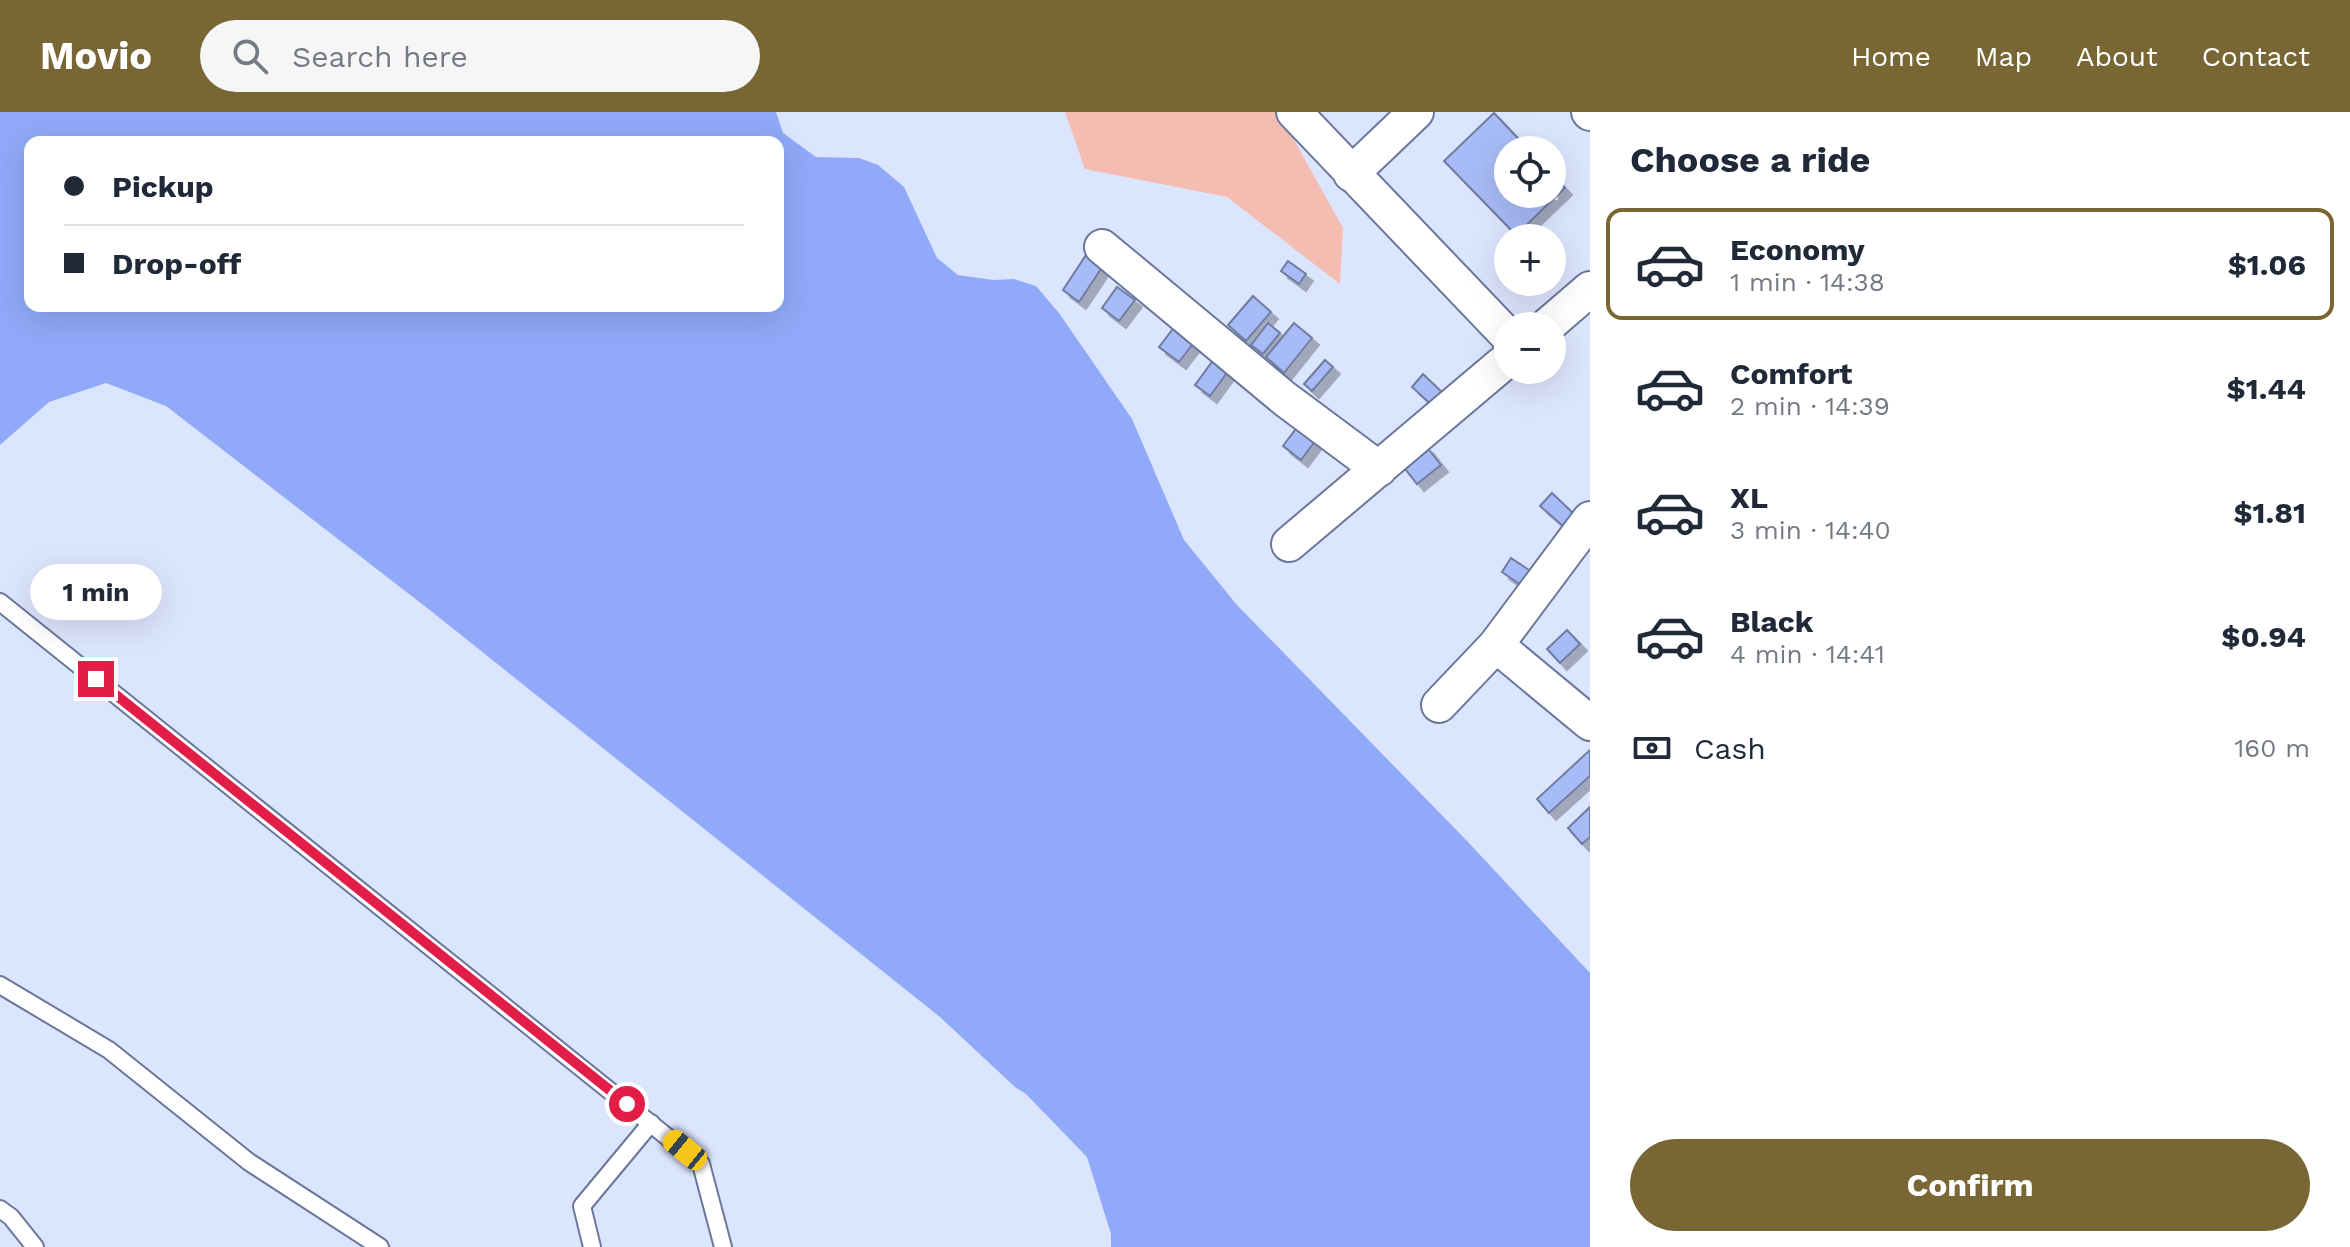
<!DOCTYPE html>
<meta charset="utf-8">
<style>
:root{--surface:#fff;--page:#f6f6f7;--text:#1f2937;--muted:#747a83;--line:#e0e1e3;--accent:#786634}
body{margin:0;font-family:"Work Sans",sans-serif;background:var(--page);color:var(--text);height:100vh;display:flex;flex-direction:column;font-size:30px;white-space:nowrap}
*{box-sizing:border-box;margin:0}
p{font-size:26px;color:var(--muted)}
.icon{flex:none;width:44px;height:44px;fill:none;stroke:currentColor;stroke-width:2;stroke-linecap:round;stroke-linejoin:round}
.map{position:relative;flex:1;overflow:hidden}
.panel{display:flex;flex-direction:column;background:var(--surface);width:760px}
.panel>*{flex:none}
.banner{position:absolute;left:24px;top:24px;width:760px;height:176px;border-radius:16px;box-shadow:0 8px 32px #0002;display:grid;align-content:center;height:176px;padding:0 40px;background:var(--surface)}
.tools{position:absolute;left:1494px;top:24px;display:grid;gap:16px}
.tools a{display:grid;place-items:center;width:72px;height:72px;border-radius:50%;background:var(--surface);box-shadow:0 8px 32px #0002;font-size:40px}
.end{position:absolute;width:36px;height:36px;margin:-18px;border:10px solid #e11d48;background:#fff;box-shadow:0 0 0 4px #fff}
.from{border-radius:50%}
.bubble{position:absolute;height:56px;border-radius:28px;background:var(--surface);box-shadow:0 8px 32px #0002;font-size:26px;font-weight:700;line-height:56px;text-align:center}
.car{position:absolute;width:24px;height:48px;margin:-24px -12px;border-radius:10px;box-shadow:0 0 6px 2px #0007;background:linear-gradient(#f5c518 24%,#345 0 40%,#f5c518 0 76%,#345 0 86%,#f5c518 0)}
.banner b{display:flex;align-items:center;gap:28px;height:76px;font-size:30px}
.banner b+b{border-top:2px solid var(--line)}
.banner i{width:20px;height:20px;background:var(--text)}
ul{padding:0;list-style:none}
li{display:flex;align-items:center;gap:24px;height:112px;margin:0 16px 12px;padding:0 24px;border:4px solid transparent;border-radius:16px}
li div{flex:1}
li b{display:block;font-size:30px}
li em{font-style:normal;font-weight:700}
li.on{border-color:var(--accent)}
li>.icon{width:72px;height:72px;stroke-width:1.5}
h2{padding:0 40px;font-size:36px;line-height:96px}
.pay{display:flex;align-items:center;gap:20px;height:88px;padding:0 40px;font-size:30px}
.pay p{margin-inline-start:auto}
.button{display:flex;gap:16px;margin-top:auto;padding:16px 40px}
.button a{flex:1;height:92px;border-radius:48px;background:var(--accent);color:#fff;font-size:32px;font-weight:700;line-height:92px;text-align:center}
header{display:flex;align-items:center;gap:48px;box-sizing:border-box;height:112px;padding:0 40px;background:var(--accent);color:#fff}
header strong{font-size:38px}
nav{display:flex;gap:44px;margin-inline-start:auto;font-size:28px}
.search{width:560px;height:72px;background:var(--page);display:flex;align-items:center;gap:20px;box-sizing:border-box;padding:0 28px;border-radius:44px;color:var(--muted);font-size:30px}
main{display:flex;flex:1;min-height:0}
.map>svg:first-child{display:block}
.green{fill:#f5bcb1}
.water{fill:#90a9f8;fill-rule:evenodd}
.building{fill:#a7bbf6;stroke:#6f7ba0;stroke-width:2;filter:url(#shadow)}
.lines{fill:none;stroke-linecap:round;stroke-linejoin:round}
.service-casing{stroke:#6a779b;stroke-width:20}
.minor-casing{stroke:#6a779b;stroke-width:38}
.service{stroke:#fff;stroke-width:16}
.minor{stroke:#fff;stroke-width:34}
.route{stroke:#e11d48;stroke-width:10}
</style>
<header>
<strong>Movio</strong>
<div class="search"><svg class="icon" aria-label="search" viewBox="0 0 24 24"><circle cx="10" cy="10" r="6"/><path d="M15 15l6 6"/></svg>Search here</div>
<nav><a>Home</a><a>Map</a><a>About</a><a>Contact</a></nav>
</header>
<main>
<div class="map">
<svg width="1590" height="1135" viewBox="0 0 1590 1135">
<defs>
<filter id="shadow"><feDropShadow dx="7" dy="7" stdDeviation="0" flood-color="#0004"/></filter>
</defs>
<rect width="100%" height="100%" fill="#dce5fe"/>
<path class="green" d="M1065 0H1311L1293 26 1343 116 1340 172 1227 85 1085 57Z"/>
<path class="water" d="M0 0H776L783 21 816 45 859 46 878 53 904 75 937 146 958 163 993 168 1014 167 1036 174 1059 201 1132 307 1184 428 1237 493 1468 730 1590 861V1135H1111V1122L1087 1045 1026 982 1015 975 940 905 431 499 166 294 106 271 49 290 0 333ZM30 30H778V194H30Z"/>
<path class="building" d="M1494 1 1529 38H1508V82H1552V62L1565 76 1516 123 1444 49Z
M1086 143 1103 154 1079 190 1063 178Z
M1288 149 1306 162 1299 172 1281 159Z
M1117 175 1135 188 1119 209 1102 196Z
M1253 184 1271 200 1246 229 1228 213Z
M1179 209 1199 224 1179 250 1159 235Z
M1268 211 1280 221 1263 242 1251 233Z
M1294 211 1312 226 1284 261 1266 245Z
M1217 243 1232 254 1210 284 1195 273Z
M1325 248 1333 255 1312 279 1304 272Z
M1423 262 1447 285 1436 297 1412 275Z
M1304 306 1322 320 1301 348 1283 334Z
M1426 334 1441 353 1417 372 1402 353Z
M1552 381 1574 402 1563 414 1540 394Z
M1511 446 1538 464 1528 478 1502 460Z
M1567 518 1580 532 1560 551 1547 537Z
M1590 638V664L1549 701 1537 687Z
M1590 695V725L1582 732 1568 716Z"/>
<g class="lines">
<g class="service-casing">
<path id="service" d="M0 490 701 1052 723 1135
M0 873 109 938 249 1050 380 1135
M0 1097 11 1105 35 1135
M592 1135 582 1094 651 1011"/>
</g>
<g class="minor-casing">
<path id="minor" d="M1294 0 1508 224
M1589 0 1590 1
M1351 62 1416 0
M1102 135 1285 287 1379 357
M1547 214 1590 177
M1289 432 1508 247
M1496 533 1590 611
M1439 593 1496 533 1590 407"/>
</g>
<use href="#service" class="service"/>
<use href="#minor" class="minor"/>
</g>
<g class="lines">
<path class="route" d="M96 567 627 992"/>
</g>
</svg>
<div class="tools">
<a><svg class="icon" aria-label="locate" viewBox="0 0 24 24"><circle cx="12" cy="12" r="6"/><path d="M12 2v4M12 18v4M2 12h4M18 12h4"/></svg></a>
<a>+</a>
<a>−</a>
</div>
<i class="end from" style="left:627px;top:992px"></i>
<i class="end" style="left:96px;top:567px"></i>
<div class="bubble" style="left:30px;top:452px;width:132px">1 min</div>
<i class="car" style="left:685px;top:1038px;rotate:309deg"></i>
<div class="banner">
<b><i class="from"></i>Pickup</b>
<b><i></i>Drop-off</b>
</div>
</div>
<section class="panel">
<h2>Choose a ride</h2>
<ul>
<li class="on"><svg class="icon" aria-label="car" viewBox="0 0 24 24"><path d="M5 17H2v-5l4-1 3-4h7l3 4 3 1v5h-3M9 17h6M6 11h13"/><circle cx="7" cy="17" r="2"/><circle cx="17" cy="17" r="2"/></svg><div><b>Economy</b><p>1 min · 14:38</p></div><em>$1.06</em></li>
<li><svg class="icon" aria-label="car" viewBox="0 0 24 24"><path d="M5 17H2v-5l4-1 3-4h7l3 4 3 1v5h-3M9 17h6M6 11h13"/><circle cx="7" cy="17" r="2"/><circle cx="17" cy="17" r="2"/></svg><div><b>Comfort</b><p>2 min · 14:39</p></div><em>$1.44</em></li>
<li><svg class="icon" aria-label="car" viewBox="0 0 24 24"><path d="M5 17H2v-5l4-1 3-4h7l3 4 3 1v5h-3M9 17h6M6 11h13"/><circle cx="7" cy="17" r="2"/><circle cx="17" cy="17" r="2"/></svg><div><b>XL</b><p>3 min · 14:40</p></div><em>$1.81</em></li>
<li><svg class="icon" aria-label="car" viewBox="0 0 24 24"><path d="M5 17H2v-5l4-1 3-4h7l3 4 3 1v5h-3M9 17h6M6 11h13"/><circle cx="7" cy="17" r="2"/><circle cx="17" cy="17" r="2"/></svg><div><b>Black</b><p>4 min · 14:41</p></div><em>$0.94</em></li>
</ul>
<div class="pay"><svg class="icon" aria-label="cash" viewBox="0 0 24 24"><path d="M3 7h18v10H3z"/><circle cx="12" cy="12" r="2"/></svg>Cash<p>160 m</p></div>
<div class="button"><a>Confirm</a></div>
</section>
</main>
